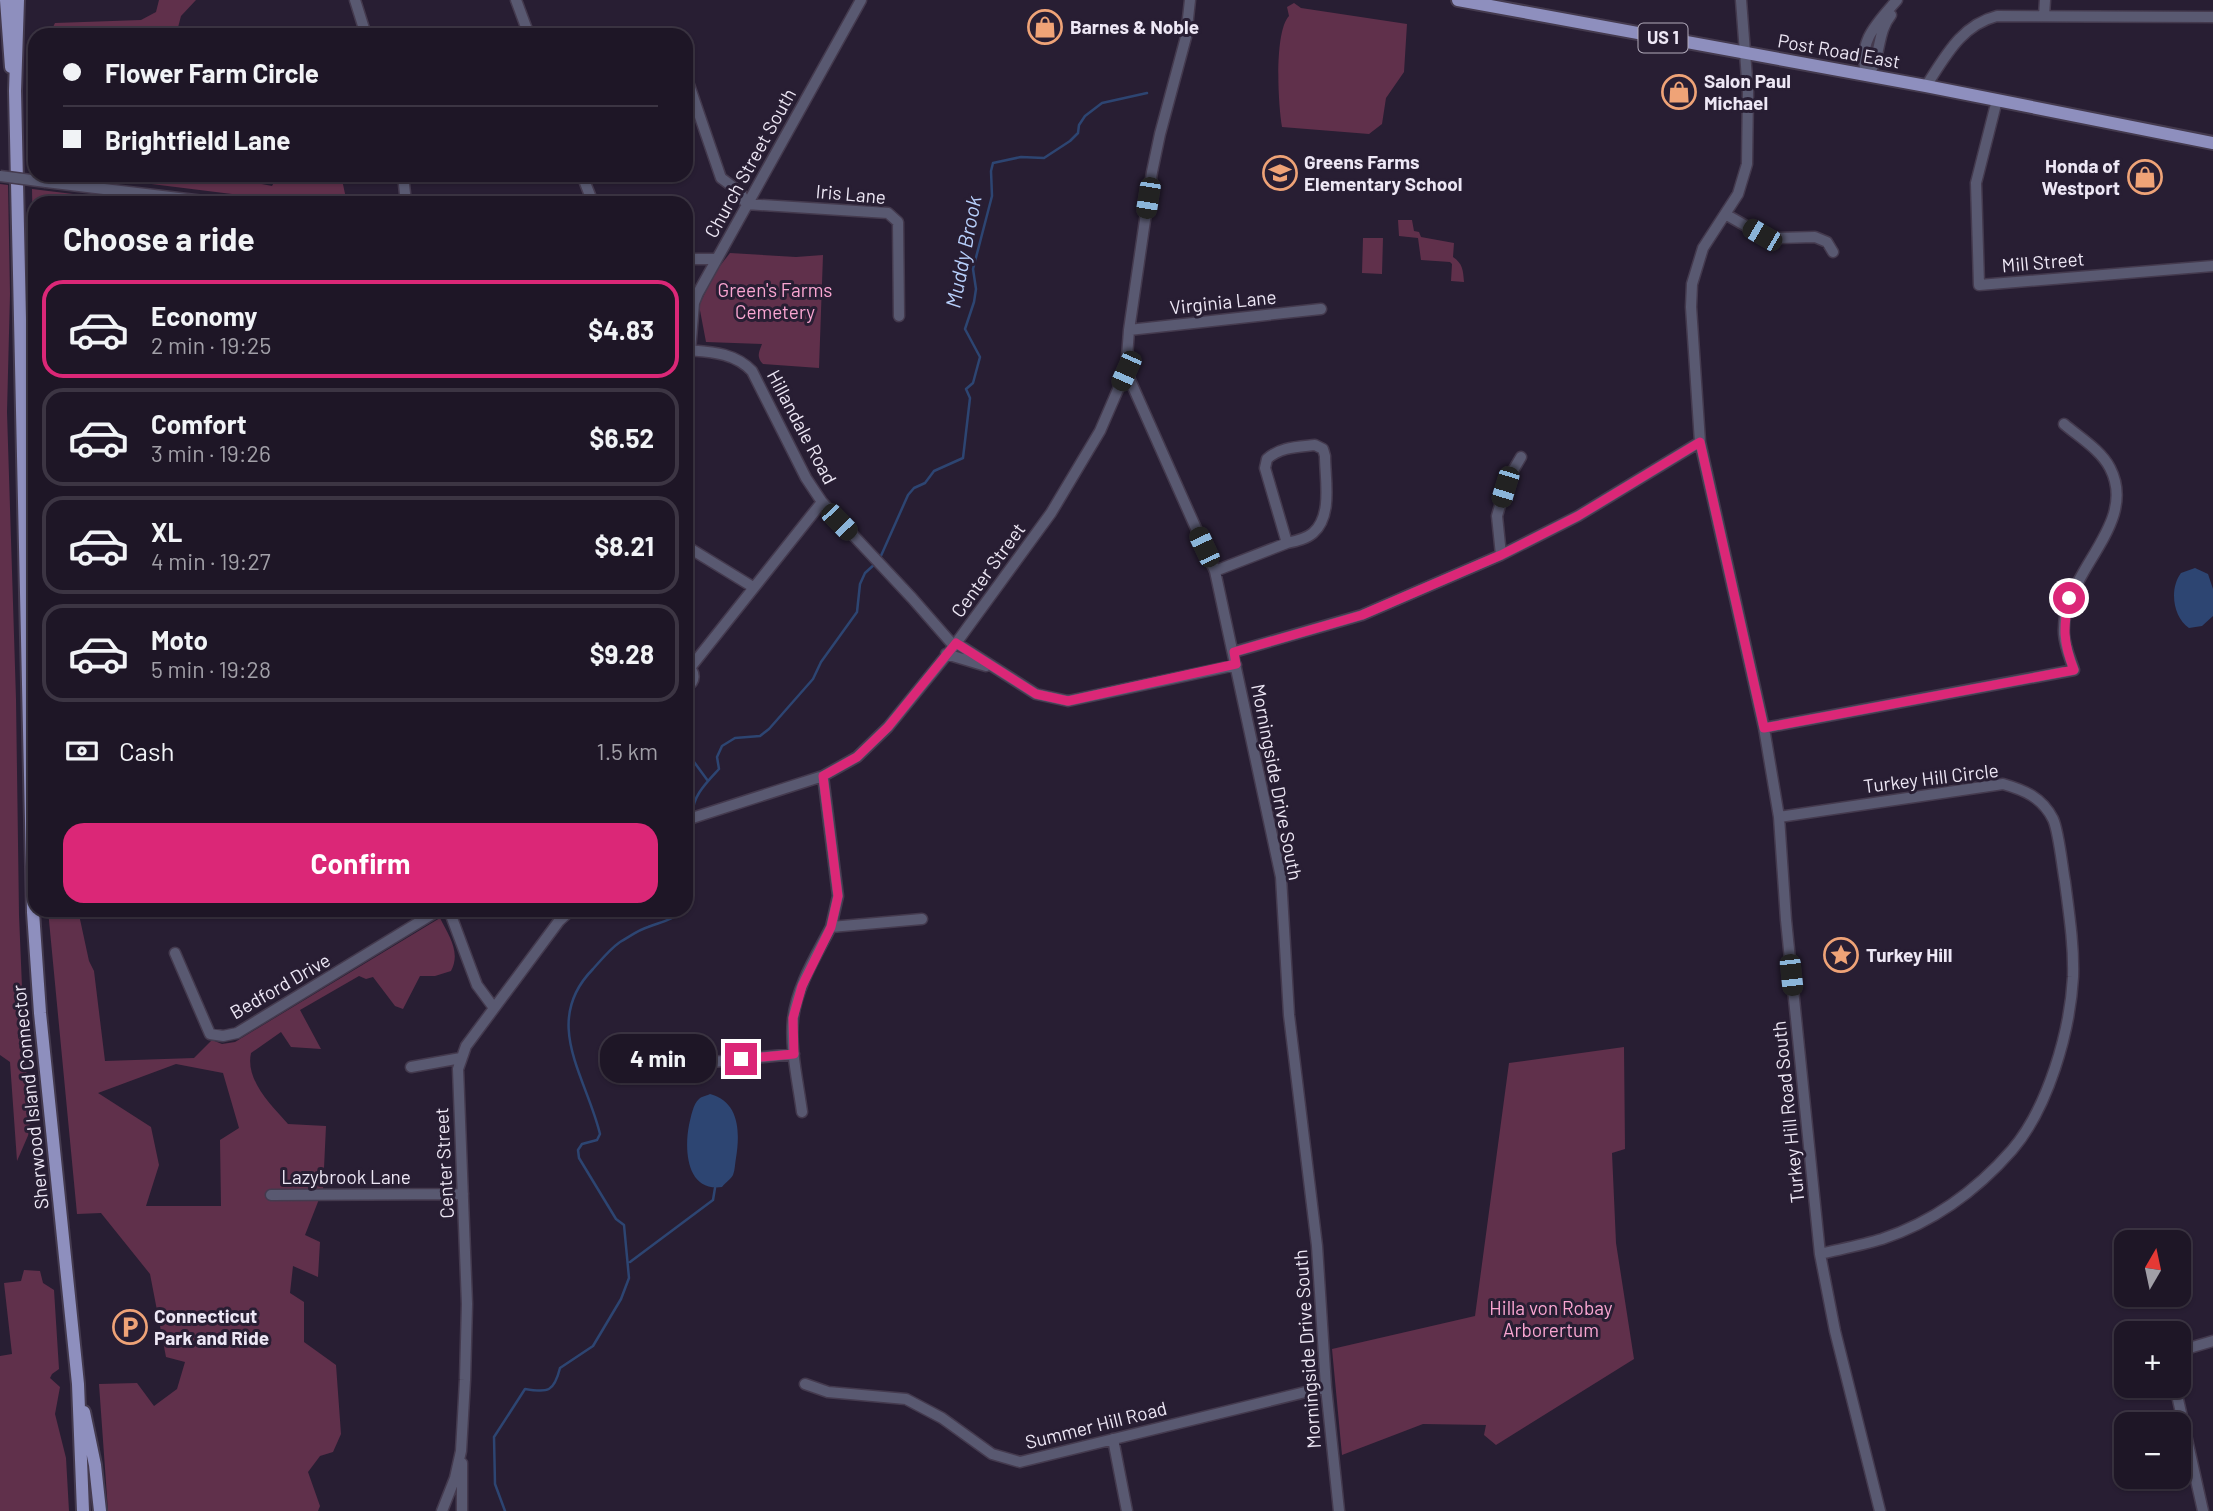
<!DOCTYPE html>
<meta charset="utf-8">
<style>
:root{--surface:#1e1626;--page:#261f2e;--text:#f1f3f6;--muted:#a19fa7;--line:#3c3543;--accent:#db2777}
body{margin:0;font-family:Barlow,sans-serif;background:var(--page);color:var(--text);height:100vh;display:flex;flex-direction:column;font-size:26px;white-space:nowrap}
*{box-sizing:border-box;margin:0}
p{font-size:23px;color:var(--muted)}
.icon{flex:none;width:38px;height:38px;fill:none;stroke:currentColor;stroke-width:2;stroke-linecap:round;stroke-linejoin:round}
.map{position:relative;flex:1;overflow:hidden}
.details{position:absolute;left:28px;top:196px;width:665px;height:721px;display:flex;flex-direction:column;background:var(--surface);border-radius:21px;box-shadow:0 2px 5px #0004,0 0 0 2px var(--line)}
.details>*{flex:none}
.hud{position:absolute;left:28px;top:28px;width:665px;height:154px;border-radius:21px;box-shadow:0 2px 5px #0004,0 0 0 2px var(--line);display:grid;align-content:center;height:154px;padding:0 35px;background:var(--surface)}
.needle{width:46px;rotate:9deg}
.tools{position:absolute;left:2114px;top:1230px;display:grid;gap:14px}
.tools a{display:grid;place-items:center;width:77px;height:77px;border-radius:14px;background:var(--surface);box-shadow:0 2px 5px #0004,0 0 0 2px var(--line);font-size:35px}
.end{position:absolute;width:32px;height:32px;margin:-16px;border:9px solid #db2777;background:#fff;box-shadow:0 0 0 4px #fff}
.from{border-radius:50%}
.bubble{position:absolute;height:49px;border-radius:21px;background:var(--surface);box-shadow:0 2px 5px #0004,0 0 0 2px var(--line);font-size:23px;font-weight:700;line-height:49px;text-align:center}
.car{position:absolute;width:21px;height:42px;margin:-21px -10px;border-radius:9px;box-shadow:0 0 5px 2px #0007;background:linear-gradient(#222 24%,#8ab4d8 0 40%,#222 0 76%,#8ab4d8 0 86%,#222 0)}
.hud b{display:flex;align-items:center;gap:24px;height:66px;font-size:26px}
.hud b+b{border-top:2px solid var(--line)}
.hud i{width:18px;height:18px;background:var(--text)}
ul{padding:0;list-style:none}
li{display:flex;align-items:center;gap:21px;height:98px;margin:0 14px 10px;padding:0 21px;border:4px solid var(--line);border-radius:21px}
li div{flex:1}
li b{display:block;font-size:26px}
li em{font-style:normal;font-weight:700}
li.active{border-color:var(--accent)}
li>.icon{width:63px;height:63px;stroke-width:1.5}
h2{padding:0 35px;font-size:32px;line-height:84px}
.pay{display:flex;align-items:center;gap:18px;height:77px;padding:0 35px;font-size:26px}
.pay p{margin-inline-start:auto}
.primary-button{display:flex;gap:14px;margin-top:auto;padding:14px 35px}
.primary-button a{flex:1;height:80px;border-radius:21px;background:var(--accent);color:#fff;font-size:28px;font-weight:700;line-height:80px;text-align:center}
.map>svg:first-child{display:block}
.green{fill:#60304b;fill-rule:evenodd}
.water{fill:#2d4572}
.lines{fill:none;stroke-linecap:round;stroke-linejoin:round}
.stream{stroke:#2d4572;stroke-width:2.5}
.minor-casing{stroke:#443a4e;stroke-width:13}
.major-casing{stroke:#443a4e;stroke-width:16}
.minor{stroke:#595971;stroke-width:10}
.major{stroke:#8e8fbe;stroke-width:12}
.minor-bridge-casing{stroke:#443a4e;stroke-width:13;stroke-linecap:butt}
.minor-bridge{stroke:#595971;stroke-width:10}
.route{stroke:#db2777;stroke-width:9}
.labels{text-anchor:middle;stroke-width:6;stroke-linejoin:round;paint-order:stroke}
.shield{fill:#281e33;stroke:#b2abbb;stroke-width:2}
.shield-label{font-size:18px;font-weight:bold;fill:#ede7f5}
.poi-label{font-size:19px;font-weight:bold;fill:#ede7f5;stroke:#281e33;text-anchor:start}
.street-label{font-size:19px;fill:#ede7f5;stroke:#281e33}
.park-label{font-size:19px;fill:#faa6d2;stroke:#281e33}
.water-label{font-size:21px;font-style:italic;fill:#b7cffb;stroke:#281e33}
</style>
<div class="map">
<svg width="2213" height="1511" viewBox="0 0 2213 1511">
<rect width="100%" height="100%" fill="#281e33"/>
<path class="green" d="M159 0H196L181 16 176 35H49L55 23 141 20 156 12Z
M1294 3 1301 8 1407 24 1404 72 1386 98 1382 124 1369 134 1282 127C1278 104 1274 32 1289 16L1287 7Z
M79 175H217L272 186 278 175H341L347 203H304Z
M0 184 8 185 10 294 7 412 16 699 19 915 22 987 25 1013 21 1022 25 1050 30 1131 17 1161 10 1062 0 1055Z
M32 189 147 203H35V345Z
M1398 220H1412L1414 231 1419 232 1421 237 1454 243 1453 257C1463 264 1463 270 1464 282L1451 281 1452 264 1450 262 1421 260 1418 238 1399 236Z
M1363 238H1383L1382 274 1362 273Z
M730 253 796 257 823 255 819 368 763 364C756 357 759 352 762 344L706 342 699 305 716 271Z
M48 910H78L89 961 94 971 105 1061 194 1058 212 1040 222 1044 235 1042 440 918C449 936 461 952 451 971L435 976H420L403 1009 395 1006 373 977 366 979 359 976 300 1010 321 1049 291 1047 281 1032 251 1053C245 1080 271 1105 288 1124L326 1126 323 1189 305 1235 320 1242 318 1277 293 1266 290 1293 304 1302V1342L336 1365 341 1434 333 1452 320 1456 308 1472 320 1506 318 1511H108L99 1384 137 1383 154 1406 177 1389 185 1362 166 1357 150 1274 101 1213 77 1214ZM176 1064 223 1073 239 1128 220 1140 221 1206H146L159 1165 151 1127 98 1093Z
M1624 1047 1625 1149 1612 1153 1616 1243 1634 1359 1496 1445 1484 1435 1486 1425 1423 1424 1342 1455 1332 1349 1475 1316 1509 1063Z
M24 1270 40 1271 43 1283 54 1290 59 1369 52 1374 50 1378 60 1387 55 1414 66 1458 69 1511H0V1356L12 1354 4 1283 21 1281Z"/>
<path class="water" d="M2195 568 2208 574 2213 589V616L2202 626 2189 628C2173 617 2169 589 2181 573Z
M710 1094C740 1102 740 1133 736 1158 735 1163 735 1170 733 1175 731 1179 725 1183 722 1187 687 1192 684 1151 689 1125 691 1117 693 1104 699 1099 702 1096 706 1096 710 1094Z"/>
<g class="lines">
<path class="stream" d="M880 558 908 495 914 488 925 483 934 471 963 458 970 398 966 389 973 383 980 357 965 329 974 302 976 289 973 269 992 196 991 171 993 163 1021 157 1044 158 1070 141 1078 133 1079 125 1085 116 1102 103 1147 93
M686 751 708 781
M693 815C691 797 708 781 719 769L717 757 722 746 735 738 760 736 769 729 813 679 821 662 857 612 860 584 865 573 876 563
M686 904 693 890 690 851 694 821
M630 1262 713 1200 715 1188
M505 1511 495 1484 494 1437 525 1389C548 1393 554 1392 560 1368L593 1346 621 1299 629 1278 624 1225 616 1219 579 1158 578 1150 582 1144 597 1140 600 1134C586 1076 541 1022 593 969 601 960 610 949 620 942 629 937 638 930 648 927 660 922 673 921 681 910"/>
<g class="minor-casing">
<path id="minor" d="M355 0 366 35
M516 0 529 35
M1190 0 1186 37 1160 134 1152 172 1129 330 1126 371 1215 571 1281 877 1289 1015 1317 1246 1326 1387 1339 1511
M1741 0 1748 92 1747 164 1738 194 1703 248 1692 284 1691 307 1700 442 1764 728 1779 817 1786 920 1820 1254 1835 1331 1880 1511
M2044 16 2045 0
M686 76 721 178 740 192 746 204 888 213 898 222 899 316
M1867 76C1856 42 1877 23 1897 0
M1867 76C1882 58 1876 33 1891 15
M1926 86C1945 57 1961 25 1997 16L2213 17
M1997 100 1976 183 1979 285 2213 266
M403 175 406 203
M582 175 593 203
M46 182 220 203
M1725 214 1762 235 1777 238 1815 237 1827 242 1833 252
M686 259H716
M1129 330 1321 309
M686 350C710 352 734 352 752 371L806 478 822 502 912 598 954 646
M690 351 694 303 698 293 861 0
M1315 445 1323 449 1325 456C1325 479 1333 516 1313 533 1306 539 1296 541 1287 543L1265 468 1267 459C1280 447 1297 447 1315 445Z
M686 546 753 587
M1501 555 1497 516 1507 481 1521 457
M1215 571 1287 543
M956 643 1036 694 1068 701 1236 665
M1234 652 1362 615 1501 555 1578 516 1700 442
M946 654 986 666
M690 668 822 502
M686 687C696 682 696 672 687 666
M1764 728 2074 670C2070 658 2065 647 2064 634 2060 573 2140 526 2110 468 2101 450 2079 437 2064 424
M823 776 838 896 831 927
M1779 817 2003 784C2024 790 2042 797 2053 819 2059 832 2062 866 2065 882 2069 913 2074 945 2073 977 2070 1032 2048 1108 2012 1150 1977 1190 1933 1222 1882 1239 1862 1245 1841 1249 1820 1254
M686 820 823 776 857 757 888 727 954 646 1051 513 1100 431 1126 371
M449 910 477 985 494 1008
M175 953 210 1034 223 1036 237 1033 439 910
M411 1067 461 1058
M661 1067 794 1054
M802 1112C798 1082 790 1049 793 1019 797 986 816 956 831 927L922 919
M271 1195 463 1194
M2179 1351 2213 1341
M805 1384 828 1392 906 1399 942 1418 992 1454 1020 1462 1326 1387
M2175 1386 2203 1511
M1113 1439 1127 1511
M442 1511 455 1478 461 1451 465 1380 467 1304 458 1069 466 1046 559 921 571 910
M462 1511V1463"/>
</g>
<g class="major-casing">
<path id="major" d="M6 0 11 67
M18 0 15 91 33 912 40 1013 78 1384 83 1511
M1458 0 1926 86 2213 143
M84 1412 95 1465 100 1511"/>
</g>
<use href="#minor" class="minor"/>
<use href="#major" class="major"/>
<g class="minor-bridge-casing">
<path id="minor-bridge" d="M0 176 46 182"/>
</g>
<use href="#minor-bridge" class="minor-bridge"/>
</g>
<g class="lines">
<path class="route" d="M741 1059 794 1054 793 1018 802 986 831 927 838 896 823 776 857 757 888 727 956 643 1036 694 1068 701 1236 664 1234 652 1362 615 1501 555 1578 516 1700 442 1764 728 2074 670C2063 642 2063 628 2069 598"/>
</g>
<defs>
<g id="shop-ring" transform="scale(1.75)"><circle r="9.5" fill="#281e33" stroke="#efa377" stroke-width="1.5"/><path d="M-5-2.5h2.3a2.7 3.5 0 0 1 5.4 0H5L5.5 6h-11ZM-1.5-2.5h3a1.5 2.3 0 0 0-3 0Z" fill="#efa377"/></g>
<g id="school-ring" transform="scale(1.75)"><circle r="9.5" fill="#281e33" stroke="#efa377" stroke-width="1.5"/><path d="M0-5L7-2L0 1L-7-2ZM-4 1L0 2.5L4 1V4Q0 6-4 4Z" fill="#efa377"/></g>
<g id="sight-ring" transform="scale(1.75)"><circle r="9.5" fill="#281e33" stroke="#efa377" stroke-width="1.5"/><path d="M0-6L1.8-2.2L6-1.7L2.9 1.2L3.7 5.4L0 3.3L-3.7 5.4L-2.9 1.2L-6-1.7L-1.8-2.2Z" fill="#efa377"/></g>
<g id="parking-ring" transform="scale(1.75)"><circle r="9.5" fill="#281e33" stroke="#efa377" stroke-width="1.5"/><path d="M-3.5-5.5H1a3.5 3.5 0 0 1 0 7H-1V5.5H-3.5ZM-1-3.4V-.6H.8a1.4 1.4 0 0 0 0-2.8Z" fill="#efa377"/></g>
</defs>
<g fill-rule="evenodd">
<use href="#shop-ring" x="1045" y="27"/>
<use href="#shop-ring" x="1679" y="92"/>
<use href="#school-ring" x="1280" y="173"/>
<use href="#shop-ring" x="2145" y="177"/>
<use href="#sight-ring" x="1841" y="955"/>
<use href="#parking-ring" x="130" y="1327"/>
</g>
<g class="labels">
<rect class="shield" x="1638.5" y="23.5" width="49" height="29" rx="5"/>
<g class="shield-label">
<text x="1663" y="44">US 1</text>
</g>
<g class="poi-label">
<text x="1070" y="34">Barnes &amp; Noble</text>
<text x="1704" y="88">Salon Paul<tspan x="1704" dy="22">Michael</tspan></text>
<text x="1304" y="169">Greens Farms<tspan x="1304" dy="22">Elementary School</tspan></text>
<text x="2120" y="173" text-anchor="end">Honda of<tspan x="2120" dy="22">Westport</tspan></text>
<text x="1866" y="962">Turkey Hill</text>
<text x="154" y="1323">Connecticut<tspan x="154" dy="22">Park and Ride</tspan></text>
</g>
<g class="street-label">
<text transform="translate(1839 51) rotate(10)" y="7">Post Road East</text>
<text transform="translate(750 163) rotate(-61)" y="7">Church Street South</text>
<text transform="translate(851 194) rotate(5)" y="7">Iris Lane</text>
<text transform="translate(2043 262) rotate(-5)" y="7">Mill Street</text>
<text transform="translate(1223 302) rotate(-6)" y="7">Virginia Lane</text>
<text transform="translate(802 427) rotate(62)" y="7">Hillandale Road</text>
<text transform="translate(988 570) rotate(-54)" y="7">Center Street</text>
<text transform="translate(1931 778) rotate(-7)" y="7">Turkey Hill Circle</text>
<text transform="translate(1277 782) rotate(79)" y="7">Morningside Drive South</text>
<text transform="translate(280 986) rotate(-30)" y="7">Bedford Drive</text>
<text transform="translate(30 1097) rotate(-96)" y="7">Sherwood Island Connector</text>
<text transform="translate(1788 1112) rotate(-96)" y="7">Turkey Hill Road South</text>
<text transform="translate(444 1163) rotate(-93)" y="7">Center Street</text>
<text x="346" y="1184">Lazybrook Lane</text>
<text transform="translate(1307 1349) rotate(-94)" y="7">Morningside Drive South</text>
<text transform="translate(1096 1425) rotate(-14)" y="7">Summer Hill Road</text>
</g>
<g class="park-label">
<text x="775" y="297">Green's Farms<tspan x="775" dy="22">Cemetery</tspan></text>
<text x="1551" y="1315">Hilla von Robay<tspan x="1551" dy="22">Arborertum</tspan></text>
</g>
<g class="water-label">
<text transform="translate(964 252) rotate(-79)" y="7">Muddy Brook</text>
</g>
</g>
</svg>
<div class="tools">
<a><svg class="needle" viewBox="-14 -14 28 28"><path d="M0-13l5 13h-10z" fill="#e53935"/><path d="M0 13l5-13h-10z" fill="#a19fa7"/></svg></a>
<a>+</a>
<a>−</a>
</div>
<i class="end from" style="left:2069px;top:598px"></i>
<i class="end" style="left:741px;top:1059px"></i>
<div class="bubble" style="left:600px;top:1034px;width:116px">4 min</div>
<i class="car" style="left:1148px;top:198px;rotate:189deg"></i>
<i class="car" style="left:1762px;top:235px;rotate:300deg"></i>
<i class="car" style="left:1126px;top:371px;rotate:204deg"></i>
<i class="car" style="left:1505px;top:487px;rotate:197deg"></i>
<i class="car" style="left:839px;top:522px;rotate:136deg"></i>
<i class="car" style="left:1204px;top:547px;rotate:335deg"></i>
<i class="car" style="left:1791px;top:975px;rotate:174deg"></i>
<div class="hud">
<b><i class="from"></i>Flower Farm Circle</b>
<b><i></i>Brightfield Lane</b>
</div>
<section class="details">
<h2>Choose a ride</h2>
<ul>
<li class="active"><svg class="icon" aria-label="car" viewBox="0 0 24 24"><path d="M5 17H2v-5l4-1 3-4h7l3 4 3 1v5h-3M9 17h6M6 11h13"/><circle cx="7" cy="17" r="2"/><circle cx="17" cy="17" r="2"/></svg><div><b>Economy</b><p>2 min · 19:25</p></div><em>$4.83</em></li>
<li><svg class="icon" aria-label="car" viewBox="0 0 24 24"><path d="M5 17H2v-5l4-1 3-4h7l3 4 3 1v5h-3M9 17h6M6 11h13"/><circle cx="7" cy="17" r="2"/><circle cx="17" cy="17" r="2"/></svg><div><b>Comfort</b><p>3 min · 19:26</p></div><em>$6.52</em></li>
<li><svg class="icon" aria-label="car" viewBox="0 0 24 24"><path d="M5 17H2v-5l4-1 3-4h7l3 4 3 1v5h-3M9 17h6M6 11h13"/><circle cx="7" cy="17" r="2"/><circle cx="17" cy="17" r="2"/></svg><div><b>XL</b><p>4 min · 19:27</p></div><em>$8.21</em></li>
<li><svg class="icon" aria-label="car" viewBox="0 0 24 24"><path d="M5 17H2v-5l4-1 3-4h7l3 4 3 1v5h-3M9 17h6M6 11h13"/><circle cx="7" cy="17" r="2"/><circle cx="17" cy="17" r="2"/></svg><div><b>Moto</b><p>5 min · 19:28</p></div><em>$9.28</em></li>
</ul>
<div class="pay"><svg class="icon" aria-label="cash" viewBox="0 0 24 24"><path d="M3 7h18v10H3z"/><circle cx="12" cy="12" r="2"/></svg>Cash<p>1.5 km</p></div>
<div class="primary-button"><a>Confirm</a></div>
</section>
</div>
